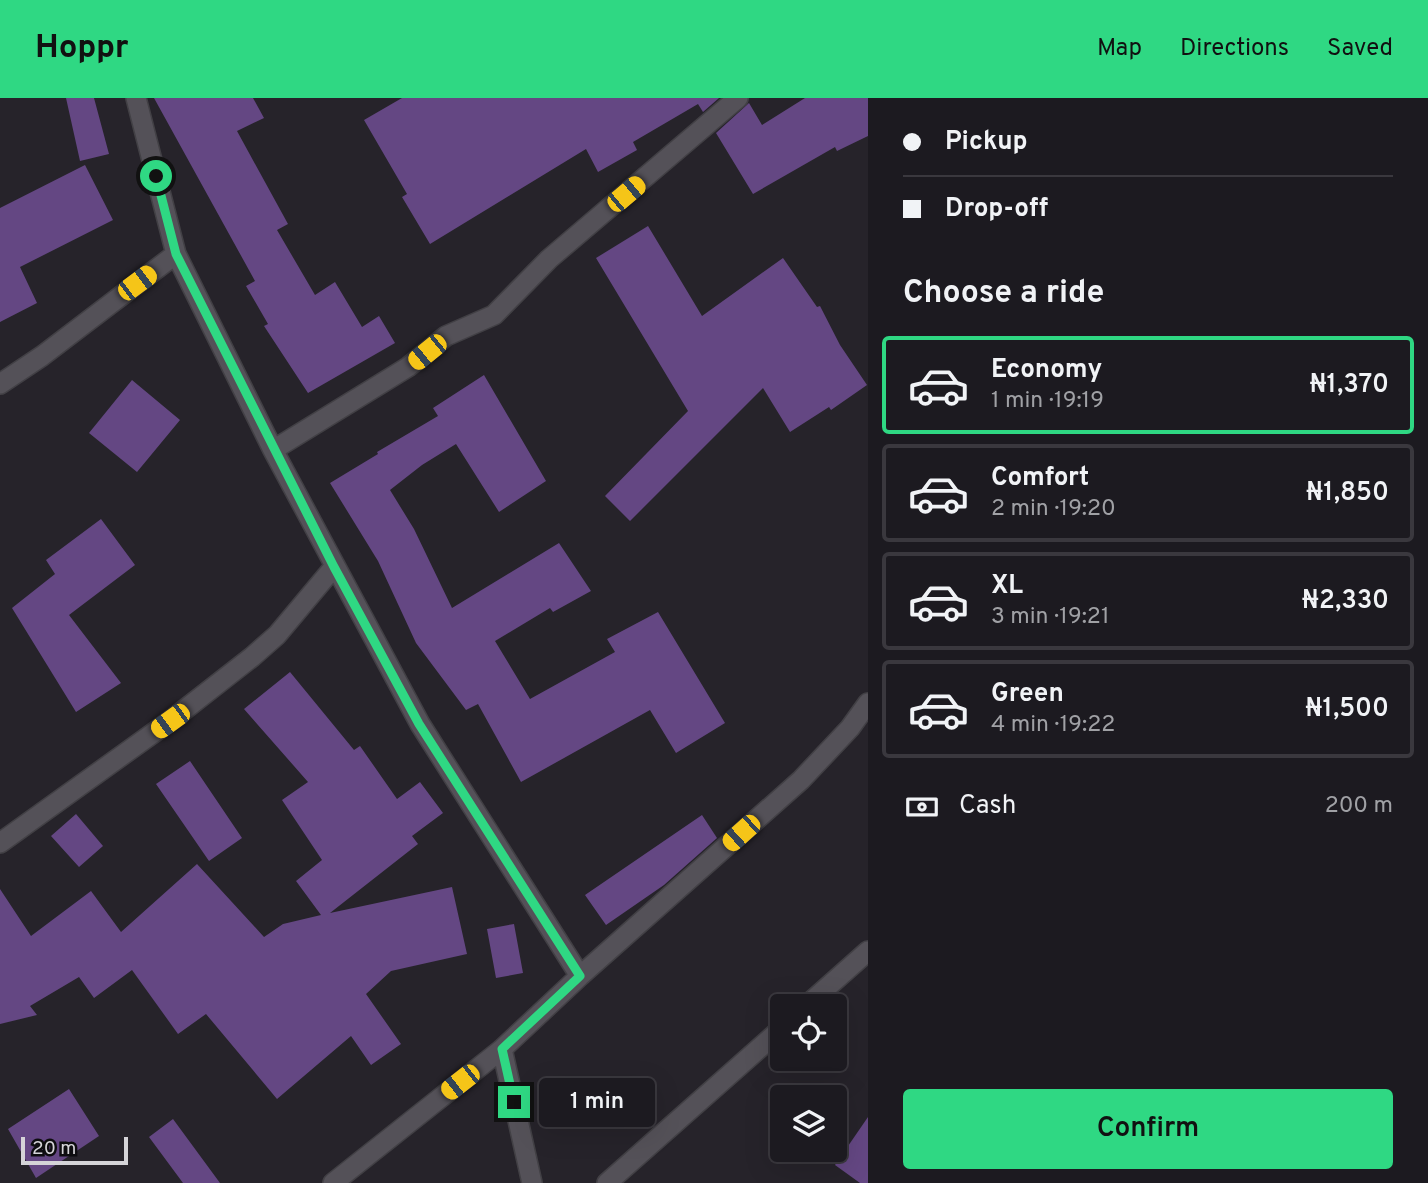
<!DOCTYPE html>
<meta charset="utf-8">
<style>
:root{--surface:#1c1a20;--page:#252329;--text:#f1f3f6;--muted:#a0a1a5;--line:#3a383e;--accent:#2fd883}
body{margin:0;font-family:Overpass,sans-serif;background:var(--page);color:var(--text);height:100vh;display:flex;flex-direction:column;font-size:26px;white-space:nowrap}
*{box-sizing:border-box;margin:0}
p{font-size:23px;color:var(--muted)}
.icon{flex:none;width:38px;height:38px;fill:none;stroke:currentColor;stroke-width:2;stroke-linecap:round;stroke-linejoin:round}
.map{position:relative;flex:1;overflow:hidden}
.drawer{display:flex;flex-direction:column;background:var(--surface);width:560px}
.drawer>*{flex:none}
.hud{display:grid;align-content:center;height:154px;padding:0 35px;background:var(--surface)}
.buttons{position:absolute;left:770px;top:896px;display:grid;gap:14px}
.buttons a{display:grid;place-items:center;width:77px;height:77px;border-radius:7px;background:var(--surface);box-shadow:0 7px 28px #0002,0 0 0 2px var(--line);font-size:35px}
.scale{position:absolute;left:21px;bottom:18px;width:107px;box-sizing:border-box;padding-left:7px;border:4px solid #d5d4d8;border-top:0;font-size:19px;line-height:24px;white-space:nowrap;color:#d5d4d8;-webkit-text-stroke:5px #0e0d10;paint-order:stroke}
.end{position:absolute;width:32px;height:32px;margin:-16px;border:9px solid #2fd883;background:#111;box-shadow:0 0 0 4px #111}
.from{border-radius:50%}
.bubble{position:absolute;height:49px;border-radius:7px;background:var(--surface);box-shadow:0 7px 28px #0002,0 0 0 2px var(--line);font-size:23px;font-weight:600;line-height:49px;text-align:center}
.car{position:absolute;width:21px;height:42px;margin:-21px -10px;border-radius:9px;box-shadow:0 0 5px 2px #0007;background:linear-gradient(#f5c518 24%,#345 0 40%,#f5c518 0 76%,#345 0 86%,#f5c518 0)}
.hud b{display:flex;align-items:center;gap:24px;height:66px;font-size:26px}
.hud b+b{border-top:2px solid var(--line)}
.hud i{width:18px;height:18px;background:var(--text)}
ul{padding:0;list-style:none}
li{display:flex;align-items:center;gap:21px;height:98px;margin:0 14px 10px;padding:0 21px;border:4px solid var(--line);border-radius:7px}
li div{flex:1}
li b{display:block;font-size:26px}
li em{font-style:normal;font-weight:600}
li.on{border-color:var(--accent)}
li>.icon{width:63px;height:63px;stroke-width:1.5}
h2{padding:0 35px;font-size:32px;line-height:84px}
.pay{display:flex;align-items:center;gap:18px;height:77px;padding:0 35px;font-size:26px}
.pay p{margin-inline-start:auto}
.cta{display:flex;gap:14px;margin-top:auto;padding:14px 35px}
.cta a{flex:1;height:80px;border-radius:7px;background:var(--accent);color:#111;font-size:28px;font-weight:600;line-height:80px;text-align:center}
header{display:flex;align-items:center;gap:42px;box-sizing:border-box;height:98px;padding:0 35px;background:var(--accent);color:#111}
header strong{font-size:33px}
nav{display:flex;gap:38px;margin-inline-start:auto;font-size:24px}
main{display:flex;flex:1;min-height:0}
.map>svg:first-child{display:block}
.building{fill:#644783}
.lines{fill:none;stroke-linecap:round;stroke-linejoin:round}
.minor-casing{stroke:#424045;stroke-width:22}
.minor{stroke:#545158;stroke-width:19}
.route{stroke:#2fd883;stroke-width:9}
</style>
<header>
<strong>Hoppr</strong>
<nav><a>Map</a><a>Directions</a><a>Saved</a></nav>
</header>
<main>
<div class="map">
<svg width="868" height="1085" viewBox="0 0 868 1085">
<rect width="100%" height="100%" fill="#26232a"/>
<path class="building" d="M66 0H94L109 56 80 63Z
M154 0H253L264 20 237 33 288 126 277 132 315 197 335 184 362 229 379 218 395 245 308 295 264 228 268 226 246 188 255 183Z
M402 0H719L703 14 698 6 633 44 637 52 598 74 586 51 430 146 402 99 407 96 364 22Z
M805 0H868V38L837 53 835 49 753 96 716 35 749 5 762 27Z
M85 67 113 122 20 169 37 205 0 224V110Z
M648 128 702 218 783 160 817 209 820 208 840 247 867 287 831 312 829 309 790 334 763 290 630 423 605 398 688 313 596 160Z
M484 277 546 383 499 414 456 346 422 367 390 392 414 431 452 510 559 445 591 493 553 514 550 510 495 543 530 601 615 554 607 541 658 514 725 625 676 655 650 612 521 684 478 606 466 612 416 545 378 463 330 385 378 356 377 354 438 318 433 310Z
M132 282 180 322 137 374 89 335Z
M101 421 135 467 69 517 121 585 76 614 12 510 55 476 46 462Z
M290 574 354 652 360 648 397 701 420 684 443 715 412 738 418 746 330 815 452 789 467 856 391 873 366 896 401 946 371 967 351 938 277 1001 206 916 178 936 132 872 94 900 79 879 30 908 37 917 0 926V791L31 838 91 793 121 834 197 766 264 839 283 826 321 817 296 783 322 762 282 702 308 684 244 611Z
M190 663 242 740 209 763 156 686Z
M76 716 103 748 79 769 51 738Z
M702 717 717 740 664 787 606 827 585 797Z
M514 826 523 875 496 880 487 831Z
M69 991 99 1038 36 1080 8 1031Z
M868 1019V1085H860L835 1067Z
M173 1021 220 1085H183L149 1039Z"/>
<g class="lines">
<g class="minor-casing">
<path id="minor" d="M176 156 273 352 420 626 580 878
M0 286 42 258 176 156 136 0
M273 352 408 269 446 238 494 217 549 161 738 0
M0 745 170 623 252 559 277 537 334 469
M806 908 868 853
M502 951 532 1085
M333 1085 502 951 580 878 801 682 850 630 868 605
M607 1085 782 930"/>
</g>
<use href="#minor" class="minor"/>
</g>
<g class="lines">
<path class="route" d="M156 78 176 156 334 469 419 626 580 878 502 951 514 1004"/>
</g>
</svg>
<div class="buttons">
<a><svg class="icon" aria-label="locate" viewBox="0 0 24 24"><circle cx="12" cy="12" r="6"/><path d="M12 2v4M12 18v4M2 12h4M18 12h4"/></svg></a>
<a><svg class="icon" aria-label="layers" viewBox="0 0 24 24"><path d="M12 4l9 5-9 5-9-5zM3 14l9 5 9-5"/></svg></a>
</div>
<div class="scale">20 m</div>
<i class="end from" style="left:156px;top:78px"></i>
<i class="end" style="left:514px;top:1004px"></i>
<div class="bubble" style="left:539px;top:980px;width:116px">1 min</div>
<i class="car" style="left:626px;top:96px;rotate:50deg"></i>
<i class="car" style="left:137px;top:185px;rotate:53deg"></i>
<i class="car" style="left:427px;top:254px;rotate:231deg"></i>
<i class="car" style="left:170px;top:623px;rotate:234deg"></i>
<i class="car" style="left:741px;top:735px;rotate:228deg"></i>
<i class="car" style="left:460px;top:984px;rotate:232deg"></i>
</div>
<section class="drawer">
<div class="hud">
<b><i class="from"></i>Pickup</b>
<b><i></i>Drop-off</b>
</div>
<h2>Choose a ride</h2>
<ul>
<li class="on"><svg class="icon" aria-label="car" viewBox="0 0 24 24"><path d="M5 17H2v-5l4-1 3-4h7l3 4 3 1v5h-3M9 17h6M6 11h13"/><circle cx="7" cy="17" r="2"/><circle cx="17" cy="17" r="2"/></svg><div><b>Economy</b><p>1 min · 19:19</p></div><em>₦1,370</em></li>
<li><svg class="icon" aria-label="car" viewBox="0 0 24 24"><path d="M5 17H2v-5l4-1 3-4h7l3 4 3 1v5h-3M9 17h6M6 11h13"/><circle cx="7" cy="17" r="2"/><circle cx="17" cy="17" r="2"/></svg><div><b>Comfort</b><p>2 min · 19:20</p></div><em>₦1,850</em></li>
<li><svg class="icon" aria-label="car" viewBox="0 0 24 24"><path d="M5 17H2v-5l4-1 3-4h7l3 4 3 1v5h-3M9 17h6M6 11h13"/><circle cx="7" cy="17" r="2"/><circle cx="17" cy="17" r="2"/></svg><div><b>XL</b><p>3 min · 19:21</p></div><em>₦2,330</em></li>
<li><svg class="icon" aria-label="car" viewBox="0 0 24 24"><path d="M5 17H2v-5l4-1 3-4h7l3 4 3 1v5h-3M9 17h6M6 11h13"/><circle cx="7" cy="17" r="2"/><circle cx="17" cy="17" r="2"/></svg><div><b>Green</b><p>4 min · 19:22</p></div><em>₦1,500</em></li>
</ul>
<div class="pay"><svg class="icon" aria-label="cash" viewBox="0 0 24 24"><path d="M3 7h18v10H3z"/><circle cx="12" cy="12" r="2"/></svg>Cash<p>200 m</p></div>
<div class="cta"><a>Confirm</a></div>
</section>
</main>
